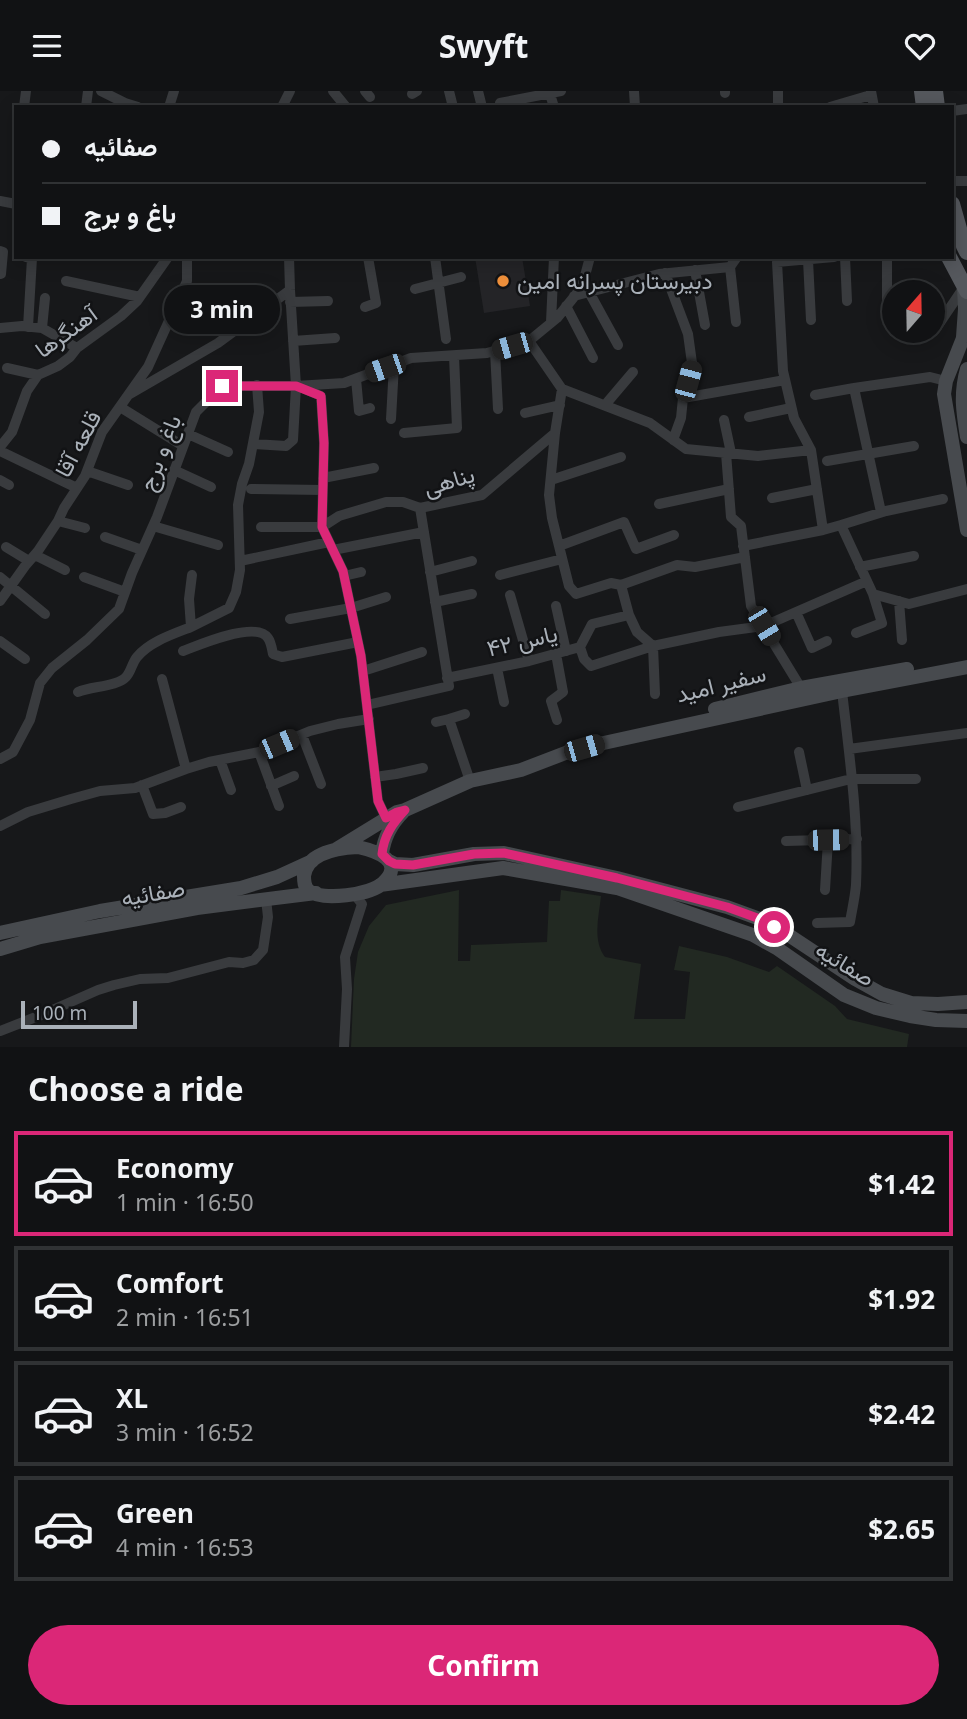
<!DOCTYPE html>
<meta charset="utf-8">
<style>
:root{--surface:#111214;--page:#1a1b1d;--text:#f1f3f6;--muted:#9c9ea0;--line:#303234;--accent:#db2777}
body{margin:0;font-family:"Noto Sans",Vazirmatn,sans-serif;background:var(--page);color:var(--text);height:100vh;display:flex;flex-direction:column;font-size:26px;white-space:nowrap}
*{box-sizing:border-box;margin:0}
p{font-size:23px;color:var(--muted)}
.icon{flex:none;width:38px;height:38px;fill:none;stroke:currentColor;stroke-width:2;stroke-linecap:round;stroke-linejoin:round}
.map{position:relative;height:956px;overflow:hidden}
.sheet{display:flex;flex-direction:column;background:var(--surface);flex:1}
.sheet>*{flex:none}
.banner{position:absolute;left:14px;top:14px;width:940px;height:154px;border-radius:0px;box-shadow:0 4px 18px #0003,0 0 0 2px var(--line);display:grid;align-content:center;height:154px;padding:0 28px;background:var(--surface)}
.needle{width:46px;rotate:20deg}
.buttons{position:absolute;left:882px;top:189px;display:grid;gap:14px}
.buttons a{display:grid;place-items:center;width:63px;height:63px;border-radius:50%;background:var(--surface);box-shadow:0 4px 18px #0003,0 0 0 2px var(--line);font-size:35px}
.scale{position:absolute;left:21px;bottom:18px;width:116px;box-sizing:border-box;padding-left:7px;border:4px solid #aab1b9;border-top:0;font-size:19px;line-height:24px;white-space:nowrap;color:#aab1b9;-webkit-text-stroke:5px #121315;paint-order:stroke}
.end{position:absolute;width:32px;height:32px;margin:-16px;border:9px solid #db2777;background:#fff;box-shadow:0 0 0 4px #fff}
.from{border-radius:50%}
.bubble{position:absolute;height:49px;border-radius:24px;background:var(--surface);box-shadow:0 4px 18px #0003,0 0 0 2px var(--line);font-size:23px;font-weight:700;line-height:49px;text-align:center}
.car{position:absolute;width:21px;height:42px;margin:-21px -10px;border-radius:9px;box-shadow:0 0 5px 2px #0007;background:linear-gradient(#222 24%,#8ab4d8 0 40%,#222 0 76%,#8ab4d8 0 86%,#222 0)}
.banner b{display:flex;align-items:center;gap:24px;height:66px;font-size:26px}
.banner b+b{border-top:2px solid var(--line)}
.banner i{width:18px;height:18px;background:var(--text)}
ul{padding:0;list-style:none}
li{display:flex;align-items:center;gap:21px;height:105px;margin:0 14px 10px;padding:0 14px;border:4px solid var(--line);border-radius:0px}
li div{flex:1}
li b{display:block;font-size:26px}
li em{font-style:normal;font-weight:700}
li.current{border-color:var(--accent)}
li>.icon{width:63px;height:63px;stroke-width:1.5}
h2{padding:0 28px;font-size:32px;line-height:84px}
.action{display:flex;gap:14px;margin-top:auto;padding:14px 28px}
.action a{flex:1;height:80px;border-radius:42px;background:var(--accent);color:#fff;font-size:28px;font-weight:700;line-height:80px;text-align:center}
header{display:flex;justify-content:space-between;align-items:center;height:91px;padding:0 28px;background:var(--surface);font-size:32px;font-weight:700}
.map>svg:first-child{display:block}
.built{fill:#242427}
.green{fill:#222922}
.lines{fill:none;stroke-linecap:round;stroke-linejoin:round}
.street{stroke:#393b3e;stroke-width:10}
.secondary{stroke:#474a4e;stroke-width:14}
.primary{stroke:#55585d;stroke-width:16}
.route{stroke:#db2777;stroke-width:9}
.poi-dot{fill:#ee8f3b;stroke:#121315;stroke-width:2.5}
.labels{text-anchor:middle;stroke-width:5;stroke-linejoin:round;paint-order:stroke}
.poi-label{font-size:23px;fill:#aab1b9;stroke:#121315;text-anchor:start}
.street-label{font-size:23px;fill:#aab1b9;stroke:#121315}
</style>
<header><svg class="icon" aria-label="menu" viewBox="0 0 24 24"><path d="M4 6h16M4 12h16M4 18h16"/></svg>Swyft<svg class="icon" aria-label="heart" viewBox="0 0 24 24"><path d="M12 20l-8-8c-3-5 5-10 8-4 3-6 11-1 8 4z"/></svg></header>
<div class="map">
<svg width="967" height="956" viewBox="0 0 967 956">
<rect width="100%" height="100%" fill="#17181a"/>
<path class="built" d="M475 166H522L530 215 484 222Z"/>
<path class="green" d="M459 799 458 870H470L471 854 547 851 549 810H560L561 799 601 805C599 825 592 849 605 866L641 873 634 928H685L690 881 674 879 679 855 727 866 769 881 777 875 835 915 847 928 909 943 907 956H351L354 888 358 861 369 835 386 814Z"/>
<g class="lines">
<path class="street" d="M101 0 125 12 138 16
M333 0 346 16
M365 0 370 6
M449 0 453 16
M478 0 482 16
M549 0 554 16
M634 0 635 16
M725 0V2
M871 0 874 16
M412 3 417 0
M500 12 561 0
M24 16 26 0
M86 16 88 0
M169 16 174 0
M282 16 290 0
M778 16V0
M830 16 871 4
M952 20 967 18
M952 90H967
M0 110 16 113
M0 160 3 161 1 183
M26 166 32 167 28 236
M435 166 446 248
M845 166 847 210
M808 169 811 229
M695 179 705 234
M665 182 688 243 692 272 683 307 681 327 673 349
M66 190 140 206
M415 198 461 186
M589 201 618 254
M574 205 659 183 730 176
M290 211 328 210
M887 214V166
M566 215 593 267
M365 216 376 212 368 166
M217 217 246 231
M551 231 554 166
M736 231 730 176 737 166
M0 237 22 235 42 237 77 257
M42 237 45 207
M935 239 964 196
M293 250 335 247
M495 260 498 318
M7 277 38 284
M356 288 359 320 370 317
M300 296 321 305 324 352 322 436 343 480 361 565 378 710 386 727
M562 298 650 332 686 358 758 365 811 359 794 327 783 280 777 171 834 166
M130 303 218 252 290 199
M815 304 854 297
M683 307 785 289
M605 314 633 281
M120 316 183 355
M525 322 560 314
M749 326 791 317
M391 328 394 274
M724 329 731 362
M404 342 457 337 454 265
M555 342 549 404 552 427 569 495 576 503 611 492 621 494 629 524
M188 343 228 361
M253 353 286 355 293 349 296 295 290 199 289 166
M0 356 12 341 27 300 38 284 58 275 70 266 77 257 121 225 137 210 168 166
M811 359 823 439 841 434 873 503 909 513 967 498
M0 360 77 397
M726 362 731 426 741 435 751 515 801 597
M827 370 914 355
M174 379 211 396
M87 380 128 394
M323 387 374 377
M0 389 9 394
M551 389 621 366
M251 398 323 399
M772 407 817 398
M659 413 729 398
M881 421 854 297 930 286 946 290
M58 430 85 437
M841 434 886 420 943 408
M153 435 218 454
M261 436H322L339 425 386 411H403L420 417
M105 446 142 459
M559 455 624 431 636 458 674 444
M743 455 823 439
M6 456 29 470
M333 459 424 441
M35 464 65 479
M240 470 329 451
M860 476 914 465
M430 481 472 470
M192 484 189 508 191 536 229 517 236 501 240 479 238 414 242 393 249 373 259 321 257 294
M500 484 562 468
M344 485 361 481
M0 486 45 523
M84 486 125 501
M621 494 677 474 695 476 745 466
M510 504 529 570
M0 510 25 475 38 460 58 430 64 417 85 385 102 341 148 276 187 190V166
M899 510 902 549
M435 511 472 503
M556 515 566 560
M796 521 812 557 827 550
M290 528 351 517 386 506
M856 542 882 532 873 503
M0 550 25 568
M580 556 584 568 591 575 653 555 655 603
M183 560C199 554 256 529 268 547 271 551 272 558 273 563L282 566 358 551
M556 563 563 601 551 610 557 629
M497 577 504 611
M363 580 422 561
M447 587 529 570 580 556 592 533 629 524 637 541 653 555 719 541 764 535 867 490
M162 588 186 678
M78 601C91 595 117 596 126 586 131 581 132 572 137 566 149 551 173 543 191 536
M367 614 449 595 420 417 482 404 555 342 562 298 529 250 557 227 582 196 590 166
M465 623 449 628 470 690
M436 631 449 628
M302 644 321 693
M849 658 967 642
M259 661 279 715
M799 661 807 699
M0 668 13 661 30 629 40 592 52 577 87 549 119 518 132 482 157 426 196 321 222 295H296L344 292 411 267 487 262 529 250
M220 669 231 699
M375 686 396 683 423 677
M142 694 153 723 165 722 181 716
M271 695 294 685
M738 716 851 688H916
M0 735 28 721 71 708 100 700 135 697 186 678 209 671 259 661 310 640 338 633 369 628
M786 750 857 748
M825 799 828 749
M817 832 850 831C852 819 855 806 856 794 859 729 849 663 842 600
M0 940 41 924 98 899 114 894 140 888 168 887 229 871 243 872 254 869 263 859 268 826 266 808
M344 956 347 898 345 866 362 813 354 803"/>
<path class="secondary" d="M967 237 946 290 944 303 967 439
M963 246 965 218 964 196
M967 278C960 303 963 321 967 346
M715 618 801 597 907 578
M358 756C376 760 406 770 383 792 371 804 322 810 309 800 304 796 304 790 304 785 307 761 339 757 358 756Z
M335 759 397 721 405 719 470 690 521 679 568 661 599 653 842 600 967 576
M382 763C384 746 391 733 403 721
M389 770 395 773 413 774 474 763 504 762 617 787 727 816 760 828 787 843 855 888 882 903 911 912 938 913 967 911
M380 794 503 777 617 797 753 844 778 858 844 904 876 917 910 925 936 929 967 930
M0 842 100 820 241 797 277 786 312 770
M0 858 40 846 197 817 316 802"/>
<path class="primary" d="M922 0 924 16
M935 0 937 16
M952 113 964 155 967 161
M949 166 967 200"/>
</g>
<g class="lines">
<path class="route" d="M222 295H296L321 305 324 352 322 436 343 480 361 565 378 710 386 727 397 721 405 719C393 732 384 744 382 763L389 770 395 773 413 774 474 763 504 762 617 787 727 816 760 828 774 836"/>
</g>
<circle class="poi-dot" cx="503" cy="190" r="7"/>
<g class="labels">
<g class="poi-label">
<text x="517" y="198">دبیرستان پسرانه امین</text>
</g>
<g class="street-label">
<text transform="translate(66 241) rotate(-36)" y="8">آهنگرها</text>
<text transform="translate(78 353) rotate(-62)" y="8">قلعه آقا</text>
<text transform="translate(160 362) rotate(-69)" y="8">باغ و برج</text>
<text transform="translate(449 390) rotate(-17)" y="8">پناهی</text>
<text transform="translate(522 550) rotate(-13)" y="8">یاس ۴۲</text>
<text transform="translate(721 593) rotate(-14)" y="8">سفیر امید</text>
<text transform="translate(153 802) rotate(-10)" y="8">صفائیه</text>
<text transform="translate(845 873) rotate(31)" y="8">صفائیه</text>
</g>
</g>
</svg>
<div class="buttons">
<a><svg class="needle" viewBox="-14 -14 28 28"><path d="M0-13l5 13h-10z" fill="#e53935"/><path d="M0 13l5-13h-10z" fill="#9c9ea0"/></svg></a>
</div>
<div class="scale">100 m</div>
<i class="end from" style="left:774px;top:836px"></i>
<i class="end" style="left:222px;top:295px"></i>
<div class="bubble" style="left:164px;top:194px;width:116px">3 min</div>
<i class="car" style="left:512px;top:255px;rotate:254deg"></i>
<i class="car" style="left:385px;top:277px;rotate:251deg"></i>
<i class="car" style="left:688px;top:290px;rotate:15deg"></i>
<i class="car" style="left:764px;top:535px;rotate:149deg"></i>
<i class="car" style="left:279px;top:653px;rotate:67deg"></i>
<i class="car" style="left:584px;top:657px;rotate:74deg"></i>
<i class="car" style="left:828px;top:749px;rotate:89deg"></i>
<div class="banner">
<b><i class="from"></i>صفائیه</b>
<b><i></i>باغ و برج</b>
</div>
</div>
<section class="sheet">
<h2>Choose a ride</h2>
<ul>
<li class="current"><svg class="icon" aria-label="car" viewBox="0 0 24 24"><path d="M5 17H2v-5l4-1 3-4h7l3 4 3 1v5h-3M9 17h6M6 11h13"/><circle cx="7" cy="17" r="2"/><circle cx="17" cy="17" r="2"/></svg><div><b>Economy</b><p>1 min · 16:50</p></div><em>$1.42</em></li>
<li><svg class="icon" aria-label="car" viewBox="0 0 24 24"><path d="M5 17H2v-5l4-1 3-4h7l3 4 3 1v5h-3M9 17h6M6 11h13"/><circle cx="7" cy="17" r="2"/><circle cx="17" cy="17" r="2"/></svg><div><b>Comfort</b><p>2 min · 16:51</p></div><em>$1.92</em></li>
<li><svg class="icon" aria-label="car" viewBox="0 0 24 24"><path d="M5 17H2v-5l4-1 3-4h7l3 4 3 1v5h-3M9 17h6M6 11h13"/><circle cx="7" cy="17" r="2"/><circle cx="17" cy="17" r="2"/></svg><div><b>XL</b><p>3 min · 16:52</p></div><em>$2.42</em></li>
<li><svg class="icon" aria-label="car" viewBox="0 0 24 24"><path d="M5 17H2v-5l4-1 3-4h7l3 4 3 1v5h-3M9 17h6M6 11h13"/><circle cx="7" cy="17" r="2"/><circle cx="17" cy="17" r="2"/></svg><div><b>Green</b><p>4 min · 16:53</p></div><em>$2.65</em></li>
</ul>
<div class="action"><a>Confirm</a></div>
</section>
